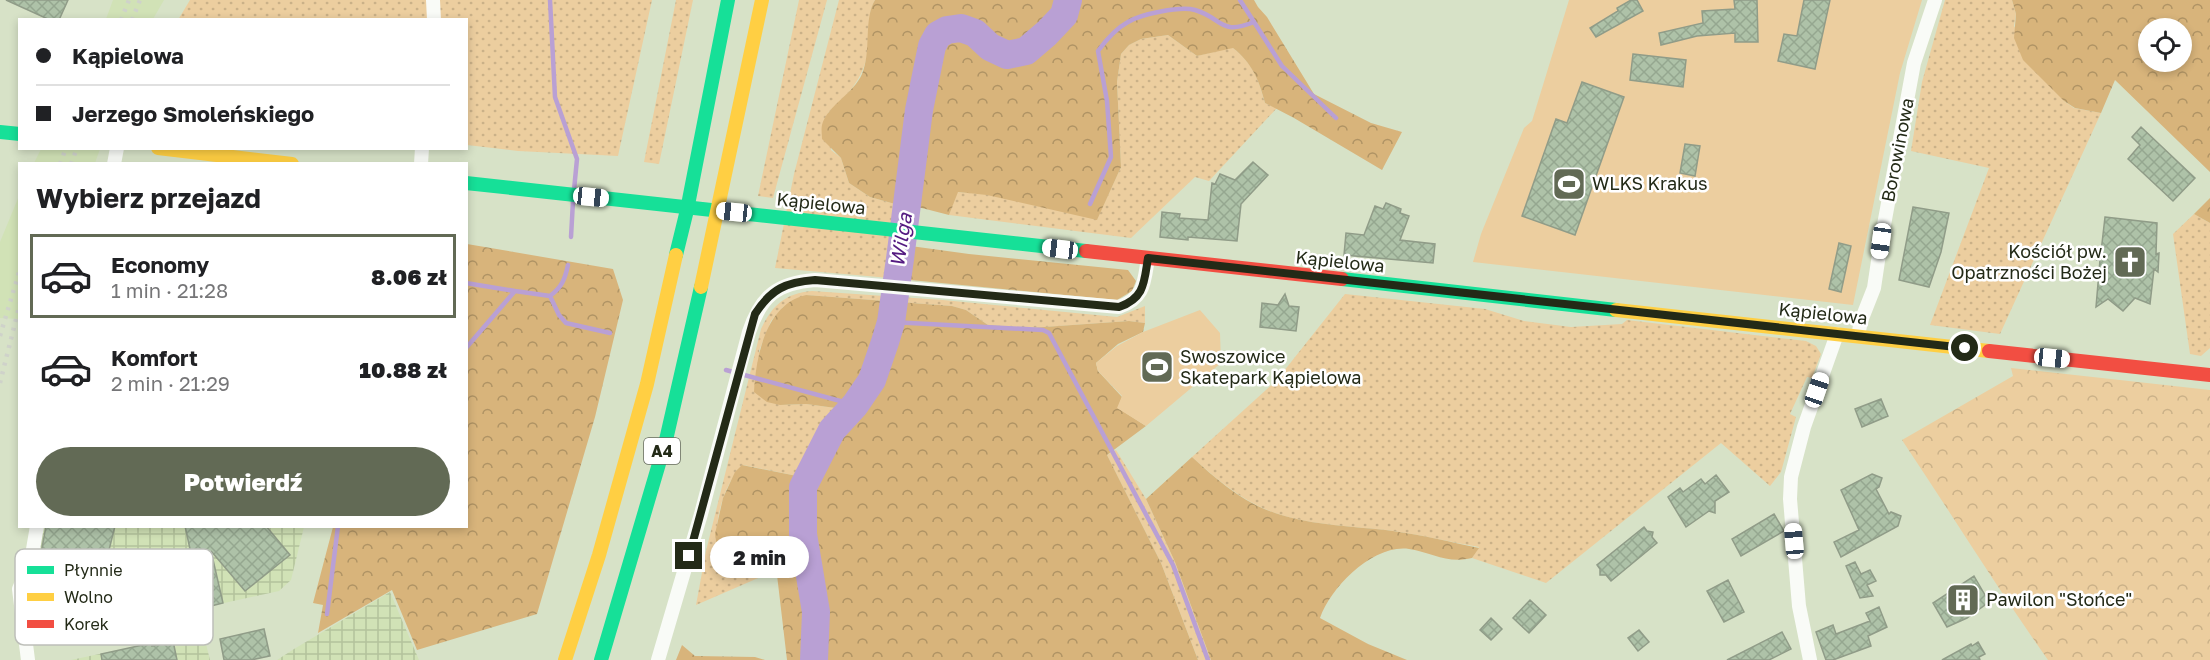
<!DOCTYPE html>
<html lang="pl">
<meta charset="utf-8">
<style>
:root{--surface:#fff;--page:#f6f6f6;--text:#202124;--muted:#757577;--line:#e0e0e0;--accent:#626a55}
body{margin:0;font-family:"Golos Text",sans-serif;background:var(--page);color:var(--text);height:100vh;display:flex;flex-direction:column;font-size:22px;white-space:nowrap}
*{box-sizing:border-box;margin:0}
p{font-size:20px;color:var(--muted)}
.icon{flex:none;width:33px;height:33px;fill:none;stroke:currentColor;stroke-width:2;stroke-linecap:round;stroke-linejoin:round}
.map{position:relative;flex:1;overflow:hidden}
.drawer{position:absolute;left:18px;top:162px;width:450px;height:366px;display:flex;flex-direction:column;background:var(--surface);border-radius:0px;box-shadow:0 3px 9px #0003}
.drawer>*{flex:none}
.guide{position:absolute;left:18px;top:18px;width:450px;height:132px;border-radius:0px;box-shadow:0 3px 9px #0003;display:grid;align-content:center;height:132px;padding:0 18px;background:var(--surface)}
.tools{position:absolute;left:2138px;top:18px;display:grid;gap:12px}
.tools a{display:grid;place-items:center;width:54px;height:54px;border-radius:50%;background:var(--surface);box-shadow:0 3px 9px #0003;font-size:30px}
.end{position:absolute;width:27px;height:27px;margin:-14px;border:8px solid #232a17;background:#fff;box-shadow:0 0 0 3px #fff}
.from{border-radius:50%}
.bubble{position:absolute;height:42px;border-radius:21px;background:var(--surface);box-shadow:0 3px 9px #0003;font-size:20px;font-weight:800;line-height:42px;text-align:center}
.car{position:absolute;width:18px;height:36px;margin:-18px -9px;border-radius:8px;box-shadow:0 0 4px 2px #0007;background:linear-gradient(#fff 24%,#345 0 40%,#fff 0 76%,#345 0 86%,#fff 0)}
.guide b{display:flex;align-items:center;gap:21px;height:57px;font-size:22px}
.guide b+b{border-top:2px solid var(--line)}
.guide i{width:15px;height:15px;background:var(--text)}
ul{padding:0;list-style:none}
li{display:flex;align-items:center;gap:18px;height:84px;margin:0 12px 9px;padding:0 6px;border:3px solid transparent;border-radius:0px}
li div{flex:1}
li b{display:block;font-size:22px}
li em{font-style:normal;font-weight:800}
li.active{border-color:var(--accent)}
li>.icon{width:54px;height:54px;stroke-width:1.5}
h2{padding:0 18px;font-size:27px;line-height:72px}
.action{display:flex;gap:12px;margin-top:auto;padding:12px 18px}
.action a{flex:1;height:69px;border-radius:36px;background:var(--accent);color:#fff;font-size:24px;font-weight:800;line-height:69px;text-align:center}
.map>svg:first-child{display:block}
.built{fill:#d1e2b6}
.industrial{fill:url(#industrial-grid)}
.grass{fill:url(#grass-dots)}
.forest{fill:url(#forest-crowns);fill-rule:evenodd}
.park{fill:url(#park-crowns)}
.pitch{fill:#ecce9f}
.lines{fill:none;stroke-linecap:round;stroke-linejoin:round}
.stream{stroke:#b9a0d4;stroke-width:4.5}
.river{stroke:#b9a0d4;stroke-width:28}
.building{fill:url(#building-cross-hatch);stroke:#909c88;stroke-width:1.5}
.street{stroke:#f9fbf7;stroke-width:14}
.fast{stroke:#16e098;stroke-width:14}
.slow{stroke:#ffcf43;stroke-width:14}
.jam{stroke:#f24e42;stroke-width:14}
.rail{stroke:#cfd2ca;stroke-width:4.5;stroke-dasharray:3 6;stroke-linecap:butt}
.route{stroke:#232a17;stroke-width:8}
.labels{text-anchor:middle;stroke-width:5;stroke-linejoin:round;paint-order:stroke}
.shield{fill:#fff;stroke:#656a5d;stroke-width:1.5}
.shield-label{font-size:16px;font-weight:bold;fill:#232a17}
.street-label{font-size:18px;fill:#232a17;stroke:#fff}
.poi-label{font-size:18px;fill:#232a17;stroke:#fff;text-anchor:start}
.water-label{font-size:20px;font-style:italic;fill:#541b81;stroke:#fff}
.key{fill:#fff;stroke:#bdbfb9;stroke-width:1.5}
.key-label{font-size:16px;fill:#232a17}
</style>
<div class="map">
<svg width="2210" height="660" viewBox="0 0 2210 660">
<defs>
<pattern id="industrial-grid" width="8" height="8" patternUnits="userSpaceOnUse" patternTransform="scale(1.5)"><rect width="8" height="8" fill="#d1e2b6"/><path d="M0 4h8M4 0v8" fill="none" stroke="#b3c29c"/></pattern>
<pattern id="grass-dots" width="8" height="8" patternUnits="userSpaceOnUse" patternTransform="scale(1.5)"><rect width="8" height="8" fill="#ecce9f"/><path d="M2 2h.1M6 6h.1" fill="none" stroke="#cab188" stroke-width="1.8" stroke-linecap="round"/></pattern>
<pattern id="forest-crowns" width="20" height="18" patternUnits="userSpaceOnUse" patternTransform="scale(1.5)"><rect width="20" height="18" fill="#d8b47b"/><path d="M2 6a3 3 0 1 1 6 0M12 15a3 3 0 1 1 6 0" fill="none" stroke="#af9364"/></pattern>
<pattern id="park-crowns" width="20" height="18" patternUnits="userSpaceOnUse" patternTransform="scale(1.5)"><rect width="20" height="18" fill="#ecce9f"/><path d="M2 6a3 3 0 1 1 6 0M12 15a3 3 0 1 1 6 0" fill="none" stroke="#cab188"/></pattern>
<pattern id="building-cross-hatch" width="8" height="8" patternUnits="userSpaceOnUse" patternTransform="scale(1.5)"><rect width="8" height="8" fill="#aec2a8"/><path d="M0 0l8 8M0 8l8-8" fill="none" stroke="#95a790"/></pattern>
</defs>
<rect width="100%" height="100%" fill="#d7e2c7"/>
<path class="built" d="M113 0H164L153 19H106Z
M41 149V148L100 149 95 163H34Z
M19 196V319L0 318V242Z"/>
<path class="industrial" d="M43 527H304L291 580 279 591 39 644 29 584 39 573 37 555Z
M390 592 419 660H277L294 649Z
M203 632 210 660H71Z"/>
<path class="grass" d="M190 0H652L618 156 518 151 467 145 466 20H178Z
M676 0H693L659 164 644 162Z
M799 0H827L773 198 758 196Z
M839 0H875C868 12 870 23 869 37 868 73 854 89 828 113L831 150 841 158 849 183 870 197 902 206 890 278 775 268 794 174Z
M1945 0H2012L2016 14 2014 26 2064 101 2074 108 2101 113 2000 334 1930 325 1989 168 1911 151 1922 82Z
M1168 35 1197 56 1232 47C1253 64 1258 78 1265 103L1277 108 1209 181 1195 177 1131 238 949 215 957 192 987 194 1097 219 1121 167 1117 82 1121 54 1129 45 1141 39Z
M2194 214 2210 223V348L2201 356 2190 354 2173 234Z
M812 291 943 300 1117 317 1145 306V323L1129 321 1030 328 988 325 966 310 952 306 806 295 783 307 771 321 759 351 780 405 806 404 843 409 797 476 743 465C719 486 701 559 737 576 744 579 757 576 765 575L696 605 706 551 761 329C772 306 785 293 812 291Z
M1345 294 1485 309 1524 321 1571 327 1622 324 1627 320 1806 341 1816 346 1821 354 1812 378 1807 377 1790 414 1796 417 1781 472 1770 486 1721 443 1546 583 1472 558 1479 547C1450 542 1422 535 1393 531 1354 526 1312 526 1275 513 1243 502 1216 479 1192 457L1276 381Z
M1116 450 1146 499 1175 562 1211 660H1198L1161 563 1107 455Z"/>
<path class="forest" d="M875 0H1254L1258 7 1267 17 1314 94 1371 123 1402 132 1382 170 1294 118 1265 103C1259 80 1252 63 1233 48L1197 56 1168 35 1141 39 1129 45 1121 54 1117 82 1121 167 1097 220 987 195 958 192 949 215 914 206H902L870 197 849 183 841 158 822 139C822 135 821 129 822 125 827 106 854 93 862 74 872 50 863 20 875 0Z
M2012 0H2210V172L2115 80 2101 113 2075 108 2064 101 2023 60 2014 38 2016 14ZM2148 28H2181V62H2148Z
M2210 198V223L2194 214Z
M467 244 613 269 623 300 595 417 537 614 417 650 392 590 318 633 323 605 313 603 333 527 466 526Z
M896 244 969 254 1128 270 1136 281 1132 291 1117 300 890 278Z
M806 295 952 306 966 310 988 325 1030 328 1129 321 1145 323 1143 332 1118 344 1096 363 1098 371 1122 397 1118 408 1146 426 1107 455 1161 563 1198 660H787L777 575 740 578 729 571 717 547 715 534 723 498 735 472 742 465 797 476 843 409 806 404 780 405 767 402 754 392C756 356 766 304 806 295Z
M1192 457C1216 479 1243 503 1275 513 1313 526 1354 526 1393 531 1422 535 1451 542 1479 548L1472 558C1447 564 1433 553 1409 549 1373 544 1331 587 1320 618L1368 644 1407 660H1211L1175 562 1146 499Z
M682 645 695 656 755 657 765 660H676Z"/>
<path class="park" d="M2011 368 2210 390V660H2048C1997 588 1951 513 1902 440L2013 376Z"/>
<path class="pitch" d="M1569 0H1922L1900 73 1853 305 1473 262 1481 234 1524 128 1532 121Z
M1200 310 1220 333 1221 363 1146 426 1117 408 1122 396 1098 371 1096 363 1117 346 1143 332Z"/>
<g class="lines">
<path class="stream" d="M550 0 555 97 577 159 574 190
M1240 0 1282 66 1336 118
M1090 204 1111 157 1107 101 1098 51C1106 40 1115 29 1128 22 1141 14 1180 6 1195 10 1223 18 1219 36 1254 22
M571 237 573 201
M466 283 515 291
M550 296 559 315 566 323 610 333
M891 322 1043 330 1049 333 1173 565 1208 660
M466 348 515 291 550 296C562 287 565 279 568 265
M726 370 855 405
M327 614 338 526"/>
<path class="river" d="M814 660 816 612 803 534V487L832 430 855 405 872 380 885 342 891 322 900 259 919 110 932 46 938 35 947 30 961 28 975 33 990 47 1007 55 1026 51 1047 33 1064 15 1068 0"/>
</g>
<path class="building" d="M6 0H68L59 20H50Z
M1631 0H1637L1643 11 1596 37 1590 28 1618 11 1617 8Z
M1734 0H1757L1758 42H1735V33L1697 36 1661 45 1659 33 1703 23 1702 11 1735 9Z
M1804 0H1830L1815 69 1778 61 1784 34 1797 36Z
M1633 54 1686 60 1683 87 1630 80Z
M1582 82 1624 97 1575 235 1522 216 1556 119 1567 123Z
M2141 127 2195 178 2173 201 2128 159 2140 145 2132 137Z
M1685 144 1700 146 1695 176 1680 173Z
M1253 162 1268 175 1241 204 1237 241 1188 237V240L1160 237 1162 212 1180 214 1179 218 1208 220 1212 183 1215 184 1220 174 1235 180Z
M1386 203 1401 209 1400 213 1409 216 1400 240 1435 244 1433 263 1344 255 1346 233 1364 235 1375 206 1383 209Z
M1913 207 1949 213 1941 252 1929 287 1899 280Z
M2105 217 2157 223 2156 254 2159 253 2158 272 2154 269 2150 304 2135 298 2123 311 2108 299 2096 307 2100 260H2097L2101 252Z
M1839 243 1851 246 1841 292 1829 289Z
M1285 294 1289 306 1299 307 1296 331 1260 327 1262 303 1278 305Z
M1881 399 1888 416 1862 427 1855 409Z
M1872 474 1882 478 1879 487 1876 489 1889 514 1891 512 1901 516 1898 526 1841 557 1834 542 1859 530 1841 490Z
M1716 475 1729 492 1715 501V513L1709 511 1686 527 1668 497 1680 488 1683 492 1701 479 1705 484Z
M1774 514 1784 531 1741 556 1732 539Z
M46 526H115L108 554 136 560 190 549 185 526H266L290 555 245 591 211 551 223 603 203 608 201 601 121 618 123 624 42 640 31 585 42 582 39 565Z
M1644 527 1647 531 1653 532 1652 537 1657 543 1611 581 1606 575H1600V569L1597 565Z
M1855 562 1861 574 1870 570 1876 581 1867 585 1873 596 1860 598 1846 566Z
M1974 576 1989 602 1967 618 1947 627 1933 603Z
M1728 580 1744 612 1724 622 1707 591Z
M1530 600 1546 615 1529 633 1513 618Z
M1879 607 1887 627 1868 636 1871 646 1833 660H1826L1816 632 1833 625 1836 634 1870 621 1866 613Z
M1491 618 1502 629 1491 640 1480 630Z
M264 629 270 656 251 660H224L220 639Z
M1639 630 1649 642 1638 651 1628 638Z
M1782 632 1791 649 1769 660H1727Z
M173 641 177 660H102L101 654 152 643V646Z
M1978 642 1985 654 1979 657 1980 660H1942L1971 644 1972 646Z"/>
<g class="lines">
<path class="street" d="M433 0 434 20
M114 164 117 148
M421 164 422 148
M1858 336 1861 321 1874 288 1881 241 1914 63 1935 0
M28 660 19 589 31 561 37 526
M658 660 701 514 749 332C761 296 777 283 815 280L1119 307C1145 298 1144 282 1148 258
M1810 660 1799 606 1790 499 1791 477 1804 427 1837 334"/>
<path class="fast" d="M0 132 20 134
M466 183 1086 251
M676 255 687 210 728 0
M1342 279 1616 310
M601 660 666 440 701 287"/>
<path class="slow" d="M158 148 292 164
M701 287 762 0
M1616 310 1989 351
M565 660 599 555 647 384 676 255"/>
<path class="jam" d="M1086 251 1342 279
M1989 351 2210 375"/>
<path class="rail" d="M121 20 129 0
M132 20 140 0
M60 164 66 148
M71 164 77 148
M0 336 20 269
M0 383 20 303"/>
</g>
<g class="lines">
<path class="route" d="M689 556 755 314C771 289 786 282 815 280L1119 307C1145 298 1144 282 1148 258L1965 348"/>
</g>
<defs>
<g id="stadium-square" transform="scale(1.725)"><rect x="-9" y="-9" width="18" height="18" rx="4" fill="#626a55" stroke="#fff"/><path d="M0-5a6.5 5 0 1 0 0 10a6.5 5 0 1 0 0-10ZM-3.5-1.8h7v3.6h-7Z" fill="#fff"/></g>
<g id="church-square" transform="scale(1.725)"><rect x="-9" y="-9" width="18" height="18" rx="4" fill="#626a55" stroke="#fff"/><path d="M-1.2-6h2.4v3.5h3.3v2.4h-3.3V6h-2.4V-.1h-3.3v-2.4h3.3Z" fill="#fff"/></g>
<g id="building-square" transform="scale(1.725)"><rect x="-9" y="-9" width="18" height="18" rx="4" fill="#626a55" stroke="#fff"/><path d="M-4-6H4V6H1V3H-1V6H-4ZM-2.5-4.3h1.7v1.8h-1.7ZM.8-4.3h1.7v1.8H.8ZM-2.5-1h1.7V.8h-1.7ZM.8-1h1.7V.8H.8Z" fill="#fff"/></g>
</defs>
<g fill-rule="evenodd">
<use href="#stadium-square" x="1569" y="184"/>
<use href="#church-square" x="2130" y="262"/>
<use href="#stadium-square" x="1157" y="367"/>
<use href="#building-square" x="1963" y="600"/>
</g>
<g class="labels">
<rect class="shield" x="644" y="438" width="36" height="26" rx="4.5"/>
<g class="shield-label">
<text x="662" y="457">A4</text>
</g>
<g class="street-label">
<text transform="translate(1898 150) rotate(-79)" y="6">Borowinowa</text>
<text transform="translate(821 204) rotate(6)" y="6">Kąpielowa</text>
<text transform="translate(1340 262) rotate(6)" y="6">Kąpielowa</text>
<text transform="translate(1823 314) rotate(6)" y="6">Kąpielowa</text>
</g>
<g class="poi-label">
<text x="1592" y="190">WLKS Krakus</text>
<text x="2107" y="258" text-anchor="end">Kościół pw.<tspan x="2107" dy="21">Opatrzności Bożej</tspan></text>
<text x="1180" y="363">Swoszowice<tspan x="1180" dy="21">Skatepark Kąpielowa</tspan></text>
<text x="1986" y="606">Pawilon "Słońce"</text>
</g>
<g class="water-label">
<text transform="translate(901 240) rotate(-81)" y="7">Wilga</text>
</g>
</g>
<rect x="15" y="549" width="198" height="96" rx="9" class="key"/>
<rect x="27" y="566" width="27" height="8" fill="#16e098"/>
<rect x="27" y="593" width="27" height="8" fill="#ffcf43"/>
<rect x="27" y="620" width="27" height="8" fill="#f24e42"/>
<g class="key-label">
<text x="64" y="576">Płynnie</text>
<text x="64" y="603">Wolno</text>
<text x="64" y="630">Korek</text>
</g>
</svg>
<div class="tools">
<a><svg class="icon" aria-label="locate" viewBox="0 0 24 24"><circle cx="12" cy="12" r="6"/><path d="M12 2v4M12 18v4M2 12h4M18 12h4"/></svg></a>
</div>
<i class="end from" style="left:1965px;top:348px"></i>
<i class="end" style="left:689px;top:556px"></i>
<div class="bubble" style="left:710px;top:536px;width:99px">2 min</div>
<i class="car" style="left:591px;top:197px;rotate:96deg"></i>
<i class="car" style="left:734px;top:212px;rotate:276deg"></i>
<i class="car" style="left:1881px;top:241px;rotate:188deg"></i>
<i class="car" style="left:1060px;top:249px;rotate:277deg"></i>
<i class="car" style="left:2052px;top:358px;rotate:96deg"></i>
<i class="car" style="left:1817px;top:390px;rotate:19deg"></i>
<i class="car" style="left:1794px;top:541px;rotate:355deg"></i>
<div class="guide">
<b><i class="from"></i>Kąpielowa</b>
<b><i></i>Jerzego Smoleńskiego</b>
</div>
<section class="drawer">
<h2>Wybierz przejazd</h2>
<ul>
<li class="active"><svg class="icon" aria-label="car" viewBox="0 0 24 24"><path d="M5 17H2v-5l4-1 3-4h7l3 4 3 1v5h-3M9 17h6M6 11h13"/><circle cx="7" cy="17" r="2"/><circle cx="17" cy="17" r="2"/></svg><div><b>Economy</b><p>1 min · 21:28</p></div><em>8.06 zł</em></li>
<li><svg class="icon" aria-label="car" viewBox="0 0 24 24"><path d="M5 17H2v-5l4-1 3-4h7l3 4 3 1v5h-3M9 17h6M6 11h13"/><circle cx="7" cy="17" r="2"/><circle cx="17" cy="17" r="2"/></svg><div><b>Komfort</b><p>2 min · 21:29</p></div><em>10.88 zł</em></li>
</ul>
<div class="action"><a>Potwierdź</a></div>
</section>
</div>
